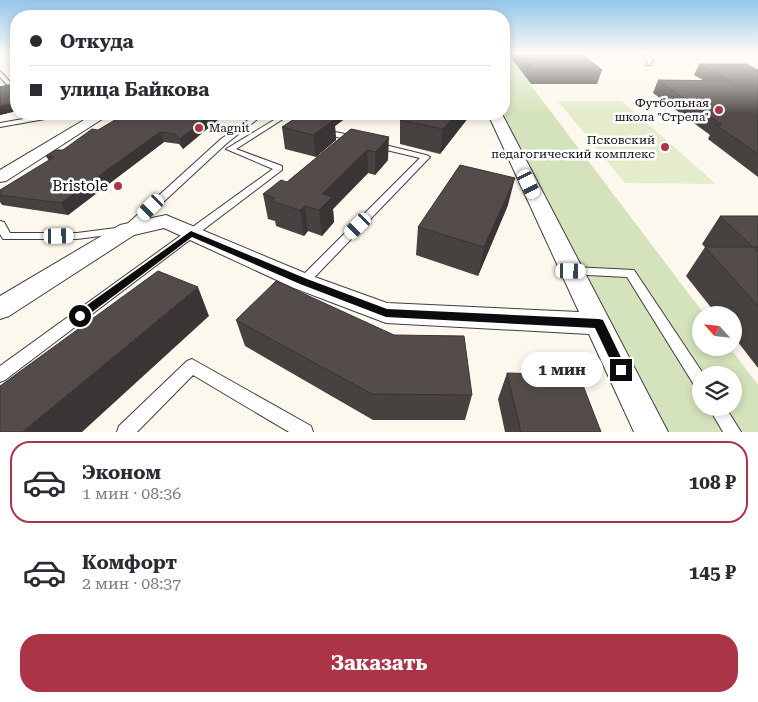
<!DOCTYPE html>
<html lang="ru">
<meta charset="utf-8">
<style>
:root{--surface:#fff;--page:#f7f7f7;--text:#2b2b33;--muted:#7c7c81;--line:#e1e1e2;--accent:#ac3447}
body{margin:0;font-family:"Roboto Serif",serif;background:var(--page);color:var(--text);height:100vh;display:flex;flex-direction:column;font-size:19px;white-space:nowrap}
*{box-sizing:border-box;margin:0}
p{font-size:16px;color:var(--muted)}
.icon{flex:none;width:28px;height:28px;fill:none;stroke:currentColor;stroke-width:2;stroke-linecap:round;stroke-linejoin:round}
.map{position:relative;height:432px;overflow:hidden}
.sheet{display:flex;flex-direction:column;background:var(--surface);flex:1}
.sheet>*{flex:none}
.banner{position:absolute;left:10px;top:10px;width:500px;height:110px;border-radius:20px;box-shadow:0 2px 8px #0003;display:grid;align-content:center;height:110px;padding:0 20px;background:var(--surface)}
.needle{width:32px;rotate:297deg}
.controls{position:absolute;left:692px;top:306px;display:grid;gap:10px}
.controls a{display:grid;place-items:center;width:50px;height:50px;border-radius:50%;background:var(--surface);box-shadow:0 2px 8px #0003;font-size:25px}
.end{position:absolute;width:22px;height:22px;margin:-11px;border:6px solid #0c0c0c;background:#fff;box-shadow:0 0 0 2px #fff}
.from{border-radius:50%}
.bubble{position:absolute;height:35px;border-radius:18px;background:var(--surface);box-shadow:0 2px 8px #0003;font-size:16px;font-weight:700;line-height:35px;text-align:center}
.car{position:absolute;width:15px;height:30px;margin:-15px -8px;border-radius:6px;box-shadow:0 0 4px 1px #0007;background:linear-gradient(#fff 24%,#345 0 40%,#fff 0 76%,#345 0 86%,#fff 0)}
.banner b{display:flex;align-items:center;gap:18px;height:48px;font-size:19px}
.banner b+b{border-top:1px solid var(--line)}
.banner i{width:12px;height:12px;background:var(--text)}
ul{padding:9px 0 0;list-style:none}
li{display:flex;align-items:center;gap:15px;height:82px;margin:0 10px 8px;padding:0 10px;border:2px solid transparent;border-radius:20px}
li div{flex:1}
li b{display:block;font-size:19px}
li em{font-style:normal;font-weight:700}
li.on{border-color:var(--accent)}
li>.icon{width:45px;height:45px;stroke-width:1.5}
.button{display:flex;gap:10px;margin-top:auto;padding:10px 20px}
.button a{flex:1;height:58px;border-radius:20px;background:var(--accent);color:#fff;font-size:20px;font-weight:700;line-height:58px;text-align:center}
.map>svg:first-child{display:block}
.green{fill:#d4e3bb;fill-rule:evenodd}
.pitch{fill:#e4eccb}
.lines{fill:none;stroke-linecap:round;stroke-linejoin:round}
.lane-casing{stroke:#3f3f3f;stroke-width:2}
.street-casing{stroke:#3f3f3f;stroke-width:2}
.lane{fill:#fff;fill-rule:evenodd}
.street{fill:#fff;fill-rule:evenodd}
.wall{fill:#474140}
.shaded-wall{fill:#3a3534}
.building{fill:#534c4a;stroke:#3a3534}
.route{fill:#0c0c0c}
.poi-dot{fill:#ac3447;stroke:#fff;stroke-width:2}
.labels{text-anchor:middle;stroke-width:5;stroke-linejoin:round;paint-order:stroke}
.far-poi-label{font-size:12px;fill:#0c0c0c;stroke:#fff;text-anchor:end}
.poi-label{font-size:15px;fill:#0c0c0c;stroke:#fff;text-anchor:end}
</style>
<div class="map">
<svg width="758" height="432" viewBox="0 0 758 432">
<rect width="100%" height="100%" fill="#fdf8ed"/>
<path class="green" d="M504 54H507L705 315H701V348H730L758 385V432H668L503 114ZM701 375H734V408H701Z"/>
<path class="pitch" d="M558 101H622L716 184 625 183Z"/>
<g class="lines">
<g class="lane-casing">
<path id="lane" d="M640 54H645L654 60 650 65H646L648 60Z
M0 71 12 84V86H8L0 77Z
M52 114H65L62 116 0 127V123Z
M189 114H264L227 143 131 232 77 239H3L0 234V221L4 222 10 233H77L124 227 221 139 251 118 192 116Z
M284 114H291L236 149 282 166V170L5 380 0 382V366L273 169 226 149Z
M321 129 359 137 360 139 356 141H353L321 133Z
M374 143H377L426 155 430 157 307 285 303 286 299 285 297 282 299 279 420 158 374 147Z
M572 267 634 270 704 375H701V390L696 388 627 277 568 274 566 271 568 268Z
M192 359 311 426 313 432H289L193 375 137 432H117L119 426 187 361Z
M709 408H726L741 432H723Z"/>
</g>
<g class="street-casing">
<path id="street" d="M94 114H110L6 181 0 182V170Z
M488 114H502L668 432H634L589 334 386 323 294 288 164 228 134 235 9 316 0 319V296L120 225 166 215 312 276 387 303 579 312Z"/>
</g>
<use href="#lane" class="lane"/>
<use href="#street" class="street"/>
</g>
<path class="wall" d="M508 54H582L602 70 597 84H531Z
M699 64 758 70V177L708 139 710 135 653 93 658 80H703L694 75Z
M16 83V111L0 115Z
M302 114H351L335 126 336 140 316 157 285 149 282 127Z
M407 114H468V118L440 154 400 144V120Z
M219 119 183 149 179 144 164 142 68 215 2 205 0 202V190L49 161 46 156 63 150 98 130Z
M351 129 388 160 375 175 368 173 333 209 334 222 322 236 308 231 304 236 276 226 275 221 268 219 263 194 287 182Z
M508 205 478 276 416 255 418 227Z
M720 216H758V368L734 337V315H717L686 276 705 247 702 244Z
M236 320 472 395 465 420H373L245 346Z
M507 373 601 432H505L498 399Z"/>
<path class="shaded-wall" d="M12 96 16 103V111L0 115V106Z
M211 114H218L219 119 183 149 180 139Z
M332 114H351L335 126 336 140 316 157 313 135 333 120Z
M456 114H468V118L440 154 443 129Z
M160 132 164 142 68 215 61 203Z
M389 137 388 160 375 175V152Z
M367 150 368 173 333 209 334 222 322 236 319 210 322 194Z
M515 178 508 205 478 276 484 247Z
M305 206 308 231 304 236 300 210Z
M198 287 209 316 82 432H22Z"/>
<path class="building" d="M14 54H16V61Z
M520 54H582L602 70H534Z
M699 64H746L758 70V154L716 125H722L658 80 731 81Z
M16 83V96H12L14 103 0 106V87Z
M125 114H211L180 139 175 134 160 132 61 203 0 195V190L54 157 46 156 56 150H63L92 129 98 130Z
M302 114H312L335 119 313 135 282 127Z
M407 114H456L443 129 400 120Z
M351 129 389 137 375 152 367 150 322 194 332 197 319 210 305 206 300 210 271 201 275 198 263 194 281 180 287 182Z
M460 165 515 178 484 247 418 227Z
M720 216H758V247H753Z
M705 247H753L758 252V306Z
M158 271 198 287 22 432H0V386Z
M276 281 394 335 464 336 472 395 372 394 236 320Z
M507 373 579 375 601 432H521Z"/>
<linearGradient id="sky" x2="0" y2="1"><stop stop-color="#94c6eb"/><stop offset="0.47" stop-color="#fefcf7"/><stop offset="1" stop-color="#fefcf7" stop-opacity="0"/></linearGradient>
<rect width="758" height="114" fill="url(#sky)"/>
<path class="route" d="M191 231 307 279 387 309 599 319 603 320 627 370 626 374 621 375 617 374 595 328 386 317 300 284 192 237 83 319H76L74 316 76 313Z"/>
<g class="poi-dot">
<circle cx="719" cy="110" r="5"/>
<circle cx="199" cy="128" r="5"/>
<circle cx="665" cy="147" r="5"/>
<circle cx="118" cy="186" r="5"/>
</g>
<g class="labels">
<g class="far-poi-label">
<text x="709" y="107">Футбольная<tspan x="709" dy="14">школа "Стрела"</tspan></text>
<text x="209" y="132" text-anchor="start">Magnit</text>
<text x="655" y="144">Псковский<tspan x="655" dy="14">педагогический комплекс</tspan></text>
</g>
<g class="poi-label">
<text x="108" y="191">Bristole</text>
</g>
</g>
</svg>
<div class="controls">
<a><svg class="needle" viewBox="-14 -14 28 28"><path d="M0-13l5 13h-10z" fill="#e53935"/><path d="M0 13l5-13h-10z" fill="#7c7c81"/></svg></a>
<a><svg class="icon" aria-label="layers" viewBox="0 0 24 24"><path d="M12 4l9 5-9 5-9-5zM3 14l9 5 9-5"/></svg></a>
</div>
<i class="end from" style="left:80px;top:316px"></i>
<i class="end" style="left:621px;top:370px"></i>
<div class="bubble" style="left:521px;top:352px;width:82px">1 мин</div>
<i class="car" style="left:529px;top:184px;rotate:154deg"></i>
<i class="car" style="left:151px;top:207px;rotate:226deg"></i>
<i class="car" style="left:358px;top:226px;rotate:225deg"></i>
<i class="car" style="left:59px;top:236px;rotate:89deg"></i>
<i class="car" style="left:571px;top:271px;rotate:91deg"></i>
<div class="banner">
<b><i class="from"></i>Откуда</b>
<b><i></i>улица Байкова</b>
</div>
</div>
<section class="sheet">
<ul>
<li class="on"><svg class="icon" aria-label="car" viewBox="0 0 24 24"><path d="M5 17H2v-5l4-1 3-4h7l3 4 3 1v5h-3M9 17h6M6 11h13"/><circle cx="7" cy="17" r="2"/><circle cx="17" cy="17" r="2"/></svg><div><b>Эконом</b><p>1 мин · 08:36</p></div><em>108 ₽</em></li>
<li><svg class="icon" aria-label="car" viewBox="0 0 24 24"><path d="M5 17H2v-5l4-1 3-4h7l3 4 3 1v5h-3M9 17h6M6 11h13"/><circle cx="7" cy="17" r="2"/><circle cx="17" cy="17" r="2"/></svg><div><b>Комфорт</b><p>2 мин · 08:37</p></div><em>145 ₽</em></li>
</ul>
<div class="button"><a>Заказать</a></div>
</section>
